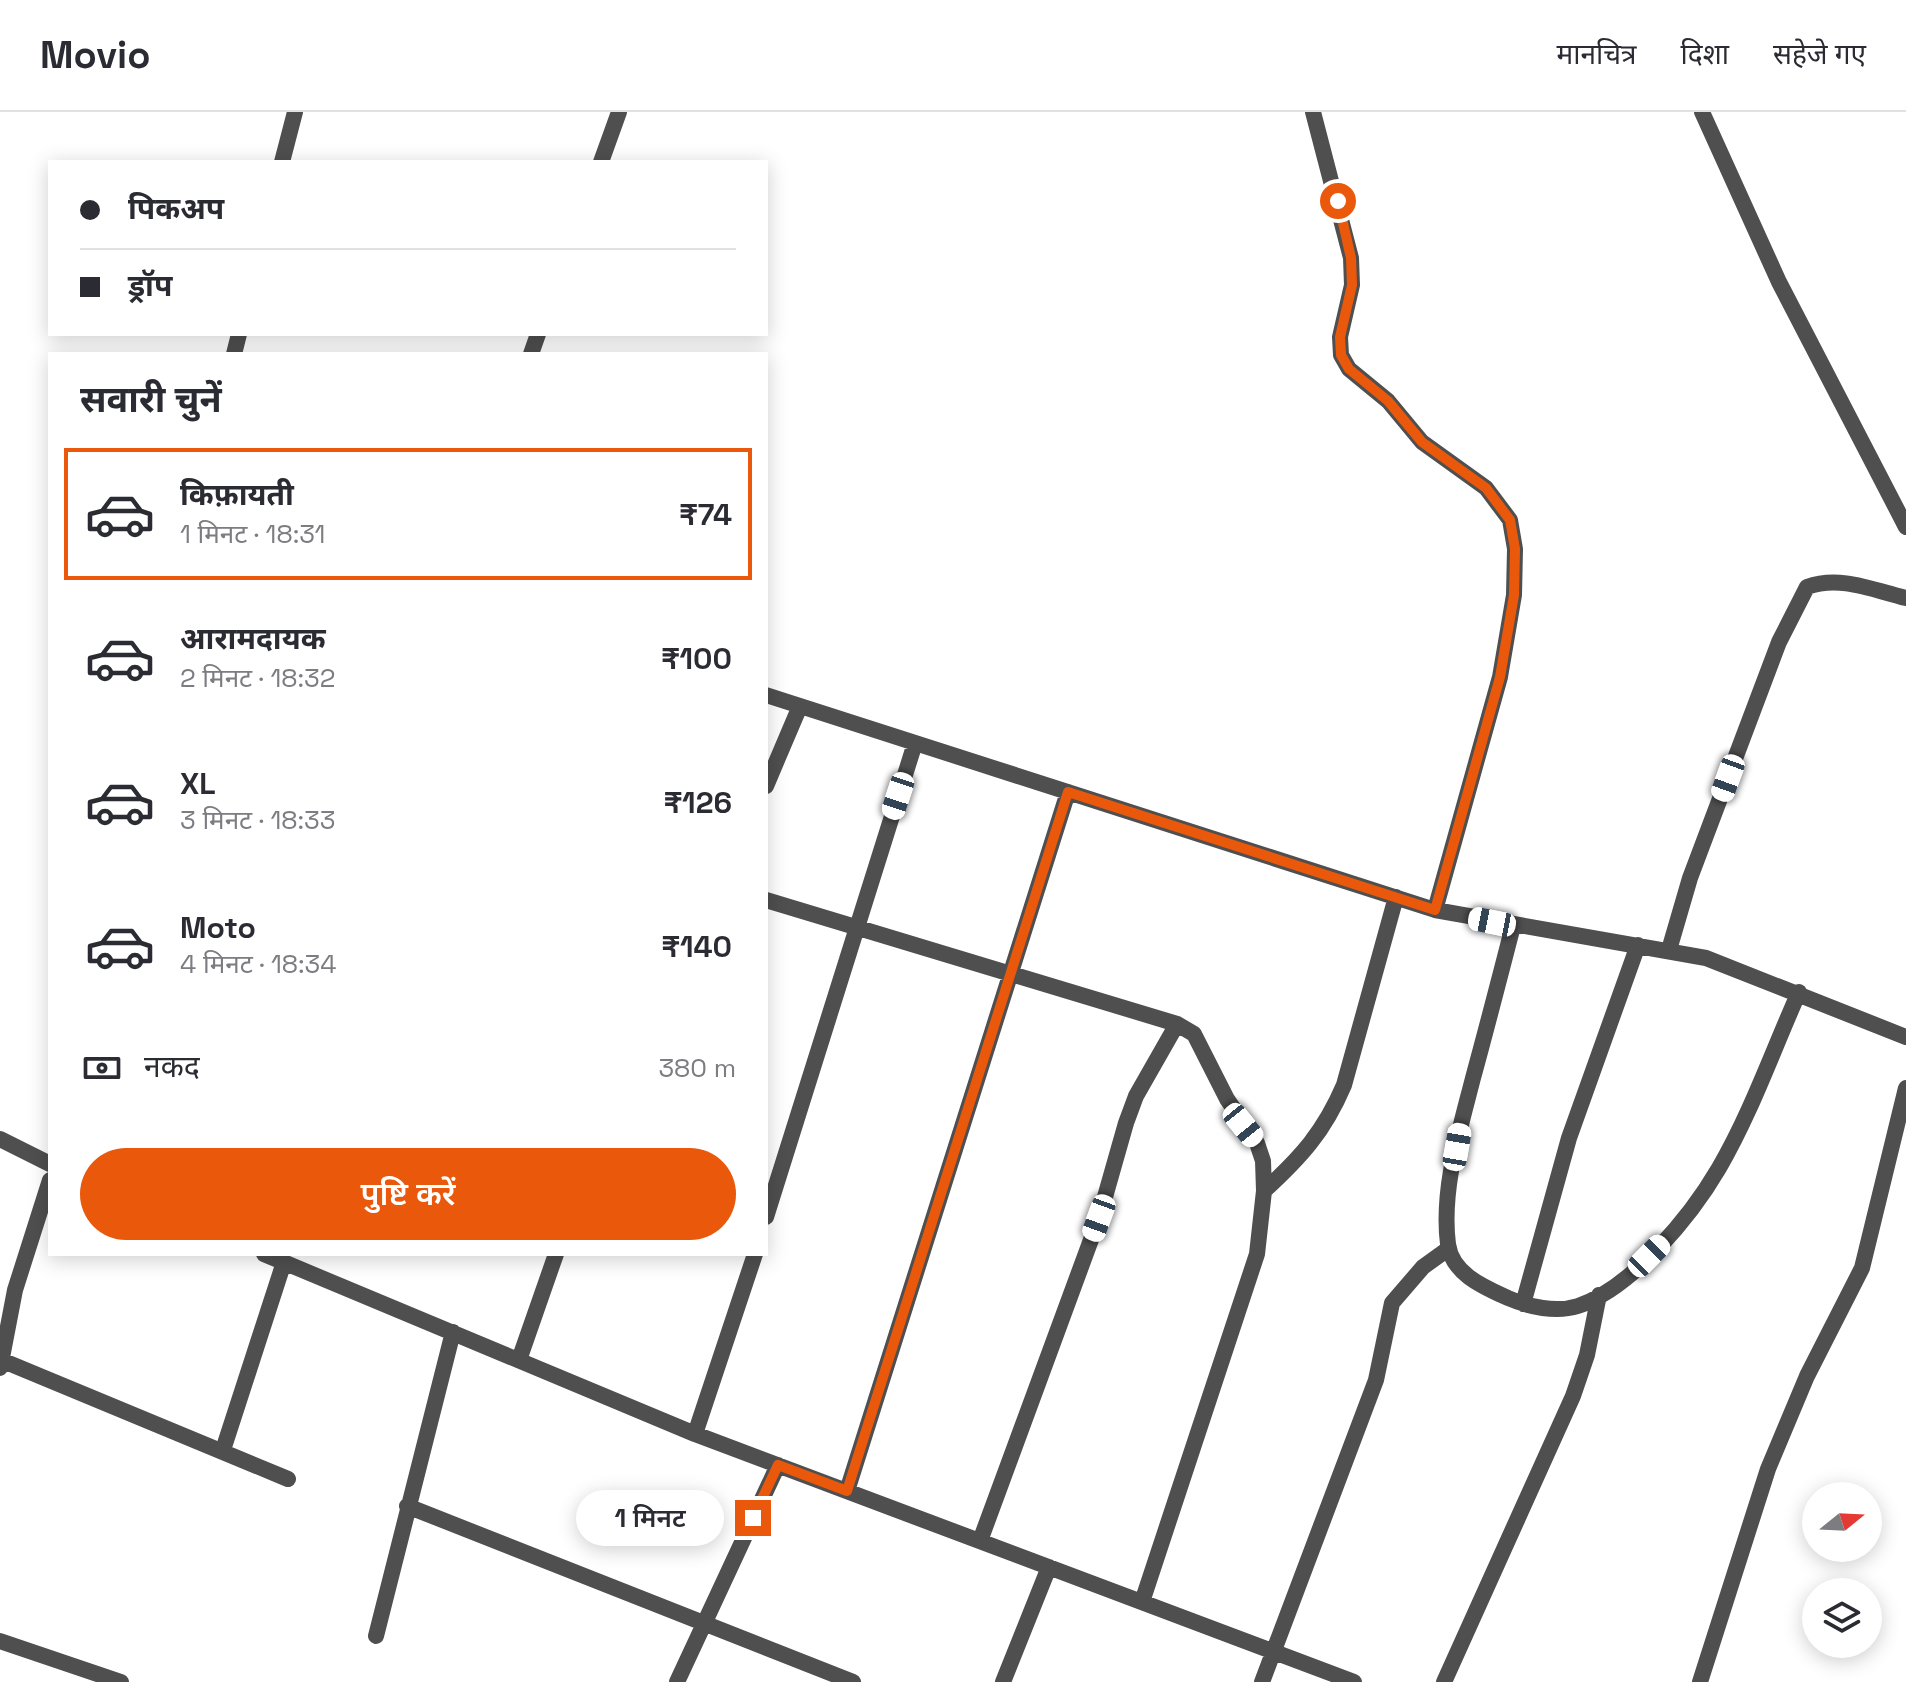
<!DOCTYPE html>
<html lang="hi">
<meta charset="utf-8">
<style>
:root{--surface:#fff;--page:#f2f2f3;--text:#2b2b33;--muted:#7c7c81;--line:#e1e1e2;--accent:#ea580c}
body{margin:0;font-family:"Space Grotesk","Noto Sans Devanagari",sans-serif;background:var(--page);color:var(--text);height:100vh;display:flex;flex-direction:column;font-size:30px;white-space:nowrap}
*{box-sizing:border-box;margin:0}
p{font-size:26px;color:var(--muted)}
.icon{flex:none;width:44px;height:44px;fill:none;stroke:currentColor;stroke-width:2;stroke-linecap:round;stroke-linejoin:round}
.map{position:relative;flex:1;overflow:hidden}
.panel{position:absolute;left:48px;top:240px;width:720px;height:904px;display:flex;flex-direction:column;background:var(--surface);border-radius:0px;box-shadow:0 4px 20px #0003}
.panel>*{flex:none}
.guide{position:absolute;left:48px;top:48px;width:720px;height:176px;border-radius:0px;box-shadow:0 4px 20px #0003;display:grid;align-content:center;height:176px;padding:0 32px;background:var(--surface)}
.needle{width:52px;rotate:72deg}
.controls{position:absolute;left:1802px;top:1370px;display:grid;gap:16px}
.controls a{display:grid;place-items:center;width:80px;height:80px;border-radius:50%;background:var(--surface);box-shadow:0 4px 20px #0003;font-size:40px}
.end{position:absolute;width:36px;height:36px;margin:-18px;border:10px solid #ea580c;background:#fff;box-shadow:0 0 0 4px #fff}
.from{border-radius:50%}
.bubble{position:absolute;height:56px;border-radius:28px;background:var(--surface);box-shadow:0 4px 20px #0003;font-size:26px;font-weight:600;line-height:56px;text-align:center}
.car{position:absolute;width:24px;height:48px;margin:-24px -12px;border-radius:10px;box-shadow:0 0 6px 2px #0007;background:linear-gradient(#fff 24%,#345 0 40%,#fff 0 76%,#345 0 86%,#fff 0)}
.guide b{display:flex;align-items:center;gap:28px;height:76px;font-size:30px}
.guide b+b{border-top:2px solid var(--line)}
.guide i{width:20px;height:20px;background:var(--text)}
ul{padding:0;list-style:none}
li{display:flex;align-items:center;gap:24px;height:132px;margin:0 16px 12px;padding:0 16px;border:4px solid transparent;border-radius:0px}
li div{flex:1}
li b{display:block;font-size:30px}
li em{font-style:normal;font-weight:600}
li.current{border-color:var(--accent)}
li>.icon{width:72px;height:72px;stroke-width:1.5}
h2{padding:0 32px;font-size:36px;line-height:96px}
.pay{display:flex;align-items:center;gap:20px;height:88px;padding:0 32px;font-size:30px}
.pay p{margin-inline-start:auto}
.primary-button{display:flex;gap:16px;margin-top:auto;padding:16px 32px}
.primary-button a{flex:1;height:92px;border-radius:48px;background:var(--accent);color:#fff;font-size:32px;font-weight:600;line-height:92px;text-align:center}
header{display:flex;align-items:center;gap:48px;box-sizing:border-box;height:112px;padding:0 40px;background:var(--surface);border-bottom:2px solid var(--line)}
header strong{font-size:38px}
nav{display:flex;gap:44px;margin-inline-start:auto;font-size:28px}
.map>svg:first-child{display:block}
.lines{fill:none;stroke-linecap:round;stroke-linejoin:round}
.minor{stroke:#4f4f4f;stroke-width:16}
.tertiary{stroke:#4f4f4f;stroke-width:16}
.route{stroke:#ea580c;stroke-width:10}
</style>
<header>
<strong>Movio</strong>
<nav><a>मानचित्र</a><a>दिशा</a><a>सहेजे गए</a></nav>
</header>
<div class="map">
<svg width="1906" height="1570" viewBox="0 0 1906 1570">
<rect width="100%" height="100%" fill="#fff"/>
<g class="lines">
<path class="minor" d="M1313 0 1351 146 1352 173 1340 225 1341 243 1349 257 1388 289 1422 330 1486 376 1510 408 1515 437 1514 483 1500 565 1435 798
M282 50 295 0
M601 50 619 0
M234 242 239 222
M531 242 538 222
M766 583 1435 798 1706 846 1906 925
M766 674 800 594
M766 788 1177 912 1194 922 1227 987 1257 1031 1263 1049 1264 1079 1257 1142 1142 1490
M1513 814C1500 864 1487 915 1473 966 1460 1017 1441 1078 1448 1132 1452 1162 1484 1175 1508 1186 1529 1195 1556 1201 1578 1194 1632 1176 1691 1104 1719 1056 1751 1001 1773 938 1799 880
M1669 838 1690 766 1779 530 1807 475C1840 463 1873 478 1906 486
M0 1027 50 1052
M1264 1079C1301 1045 1324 1020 1344 973L1396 785
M766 1105 915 631
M264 1142 695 1322 1354 1570
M1523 1192 1569 1026 1638 833
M1 1248 288 1367
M519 1248 556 1142
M0 1256 15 1178 50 1068
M695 1322 755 1142
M223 1338 284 1150
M847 1379 1068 680
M407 1394 853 1570
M980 1429 1099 1106 1126 1011 1136 984 1177 912
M376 1524 453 1220
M0 1529 121 1570
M677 1570 778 1353
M1003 1570 1049 1455
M1262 1570 1376 1268 1392 1191 1423 1155 1448 1137
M1444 1570 1573 1284 1587 1243 1599 1183
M1700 1570 1768 1357 1807 1264 1862 1156 1906 976"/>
<path class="tertiary" d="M1702 0 1779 170 1906 415"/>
</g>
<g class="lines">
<path class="route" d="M753 1406 778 1353 847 1379 1068 680 1435 798 1500 565 1514 483 1515 437 1510 408 1486 376 1422 330 1388 289 1349 257 1341 243 1340 225 1352 173 1351 146 1338 89"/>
</g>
</svg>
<div class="controls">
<a><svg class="needle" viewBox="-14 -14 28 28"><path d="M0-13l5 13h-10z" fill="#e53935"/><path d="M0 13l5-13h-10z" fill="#7c7c81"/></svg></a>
<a><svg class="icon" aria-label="layers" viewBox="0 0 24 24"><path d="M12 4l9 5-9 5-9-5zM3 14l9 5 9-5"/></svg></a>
</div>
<i class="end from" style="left:1338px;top:89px"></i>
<i class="end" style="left:753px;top:1406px"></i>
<div class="bubble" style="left:576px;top:1378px;width:148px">1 मिनट</div>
<i class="car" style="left:1728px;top:666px;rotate:200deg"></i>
<i class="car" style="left:898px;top:684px;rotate:198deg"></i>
<i class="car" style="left:1492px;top:810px;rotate:281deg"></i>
<i class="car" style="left:1243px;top:1013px;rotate:141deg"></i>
<i class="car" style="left:1457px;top:1035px;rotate:10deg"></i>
<i class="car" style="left:1099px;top:1106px;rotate:200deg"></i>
<i class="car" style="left:1649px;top:1144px;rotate:45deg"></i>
<div class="guide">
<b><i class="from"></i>पिकअप</b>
<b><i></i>ड्रॉप</b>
</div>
<section class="panel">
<h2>सवारी चुनें</h2>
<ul>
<li class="current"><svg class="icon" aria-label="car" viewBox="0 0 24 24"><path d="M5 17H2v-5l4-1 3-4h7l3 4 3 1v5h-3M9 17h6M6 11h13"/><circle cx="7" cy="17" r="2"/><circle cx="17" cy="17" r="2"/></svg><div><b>किफ़ायती</b><p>1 मिनट · 18:31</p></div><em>₹74</em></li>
<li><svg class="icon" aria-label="car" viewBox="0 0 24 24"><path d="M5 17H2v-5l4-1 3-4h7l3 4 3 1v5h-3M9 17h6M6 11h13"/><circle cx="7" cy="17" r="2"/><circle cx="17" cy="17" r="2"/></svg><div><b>आरामदायक</b><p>2 मिनट · 18:32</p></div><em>₹100</em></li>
<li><svg class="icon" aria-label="car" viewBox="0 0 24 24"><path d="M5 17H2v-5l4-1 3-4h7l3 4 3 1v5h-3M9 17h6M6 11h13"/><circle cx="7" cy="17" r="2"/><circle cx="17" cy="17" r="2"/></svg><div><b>XL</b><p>3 मिनट · 18:33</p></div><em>₹126</em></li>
<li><svg class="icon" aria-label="car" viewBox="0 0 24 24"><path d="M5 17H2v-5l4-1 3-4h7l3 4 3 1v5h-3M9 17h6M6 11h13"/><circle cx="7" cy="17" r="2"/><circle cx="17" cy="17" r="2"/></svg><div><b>Moto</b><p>4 मिनट · 18:34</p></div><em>₹140</em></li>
</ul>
<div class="pay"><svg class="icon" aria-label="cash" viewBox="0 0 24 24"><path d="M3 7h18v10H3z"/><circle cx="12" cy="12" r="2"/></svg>नकद<p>380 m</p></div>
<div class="primary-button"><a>पुष्टि करें</a></div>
</section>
</div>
